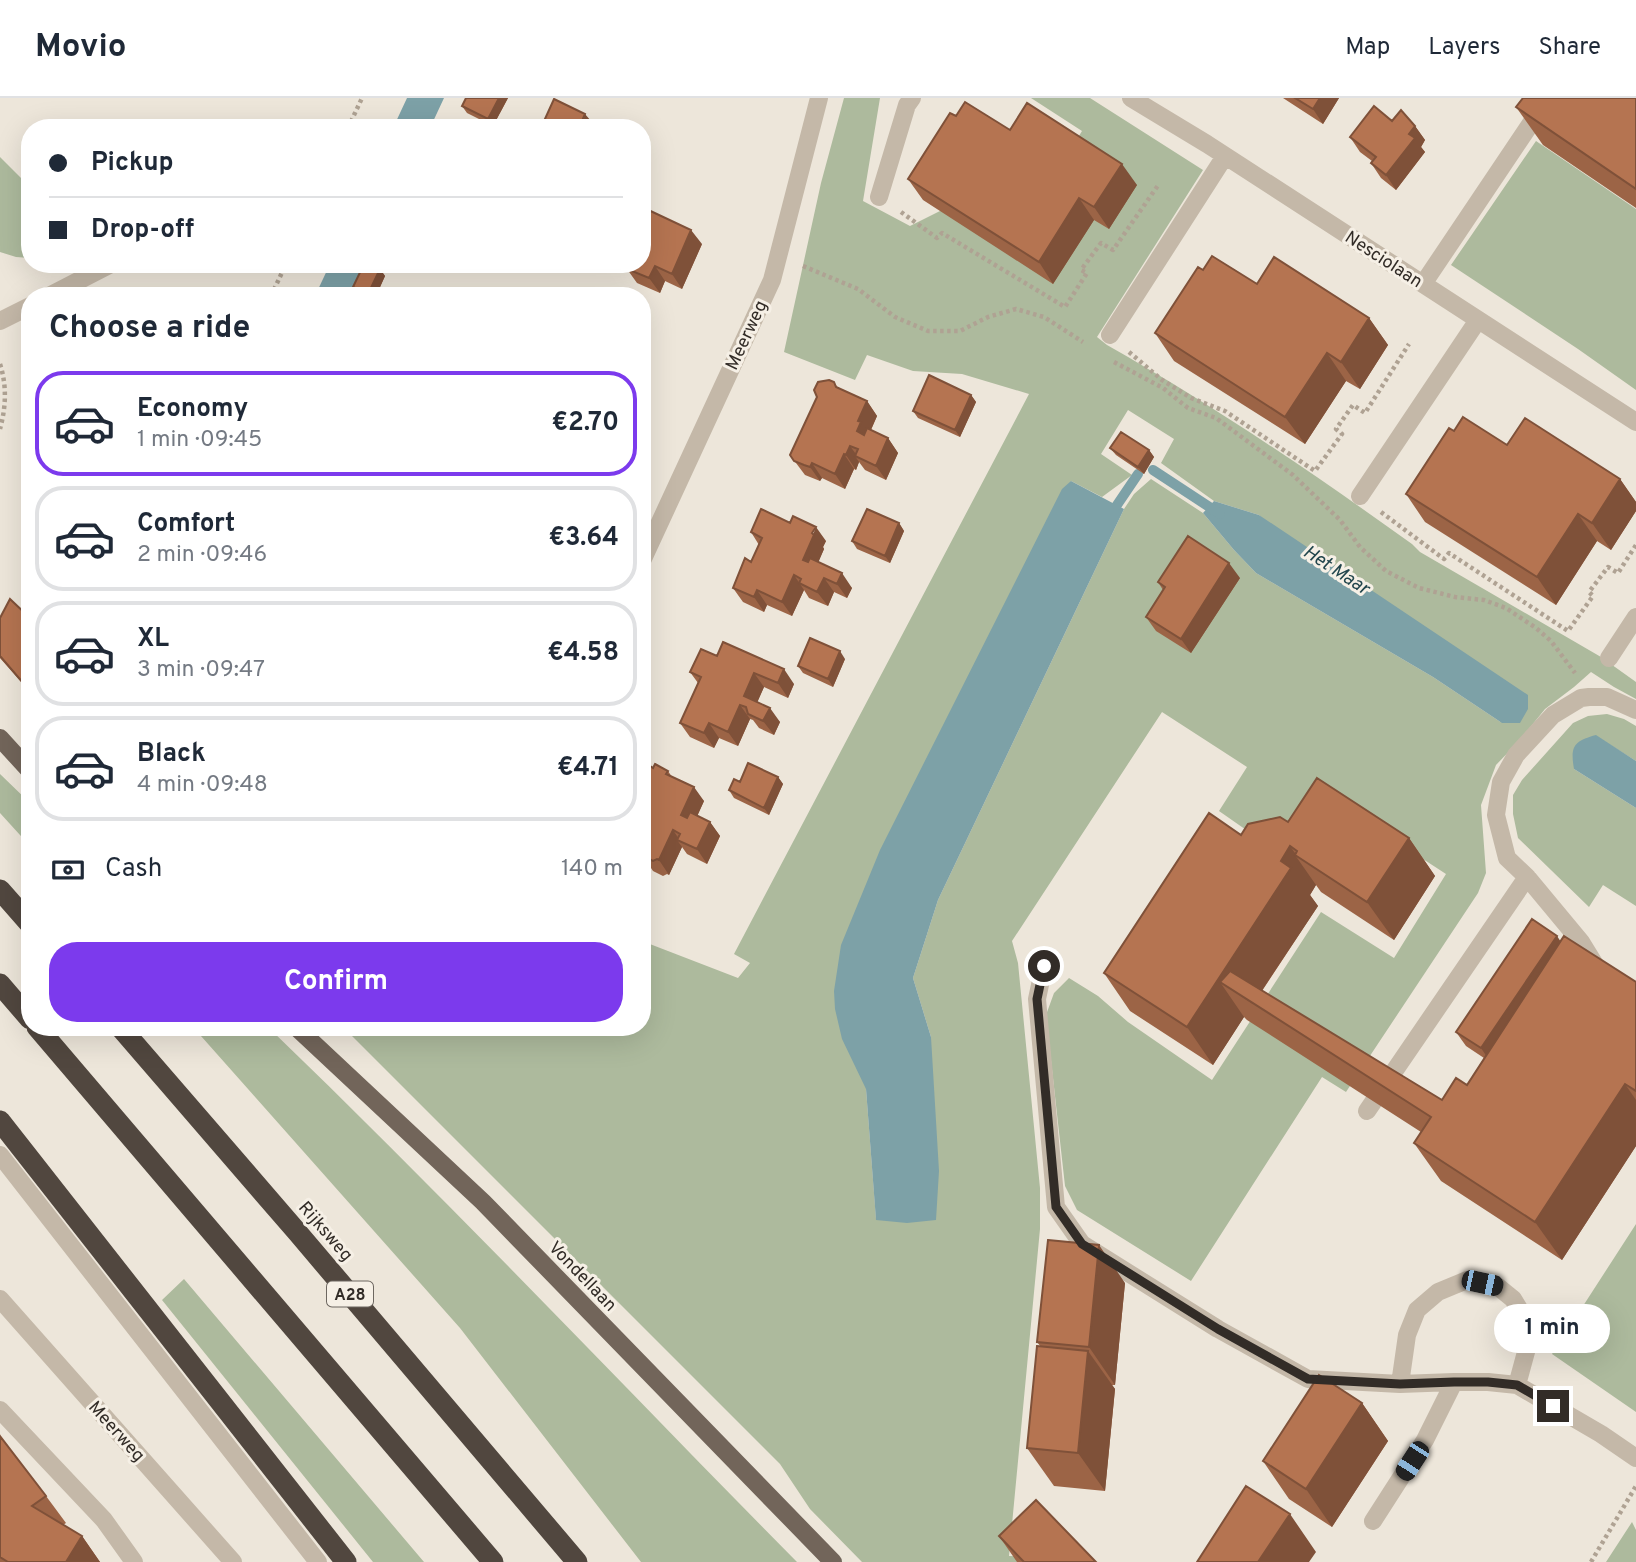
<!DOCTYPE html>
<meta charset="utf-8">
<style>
:root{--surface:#fff;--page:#f6f6f7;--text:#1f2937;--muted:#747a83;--line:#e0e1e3;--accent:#7c3aed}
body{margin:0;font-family:Overpass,sans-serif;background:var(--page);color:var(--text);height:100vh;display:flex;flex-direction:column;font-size:26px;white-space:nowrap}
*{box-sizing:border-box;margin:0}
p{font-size:23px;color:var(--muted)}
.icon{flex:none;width:38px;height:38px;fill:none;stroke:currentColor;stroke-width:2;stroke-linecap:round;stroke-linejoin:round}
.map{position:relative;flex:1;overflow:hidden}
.side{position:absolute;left:21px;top:189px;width:630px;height:749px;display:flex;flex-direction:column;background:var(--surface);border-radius:28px;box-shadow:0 7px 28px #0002}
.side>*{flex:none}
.hud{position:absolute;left:21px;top:21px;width:630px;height:154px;border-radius:28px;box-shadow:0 7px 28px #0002;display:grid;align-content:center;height:154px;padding:0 28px;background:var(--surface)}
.end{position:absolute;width:32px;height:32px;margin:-16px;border:9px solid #322c27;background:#fff;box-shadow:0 0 0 4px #fff}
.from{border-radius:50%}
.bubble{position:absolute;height:49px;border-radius:24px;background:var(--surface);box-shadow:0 7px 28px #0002;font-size:23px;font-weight:700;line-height:49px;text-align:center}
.car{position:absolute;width:21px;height:42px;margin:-21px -10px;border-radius:9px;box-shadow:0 0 5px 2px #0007;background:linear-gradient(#222 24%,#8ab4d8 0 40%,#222 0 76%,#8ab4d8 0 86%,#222 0)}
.hud b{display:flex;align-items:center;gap:24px;height:66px;font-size:26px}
.hud b+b{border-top:2px solid var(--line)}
.hud i{width:18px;height:18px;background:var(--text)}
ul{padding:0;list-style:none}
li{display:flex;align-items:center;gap:21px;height:105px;margin:0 14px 10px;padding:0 14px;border:4px solid var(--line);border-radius:28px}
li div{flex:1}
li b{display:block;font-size:26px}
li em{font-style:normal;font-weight:700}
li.selected{border-color:var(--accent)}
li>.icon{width:63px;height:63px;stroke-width:1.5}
h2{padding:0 28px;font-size:32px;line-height:84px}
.pay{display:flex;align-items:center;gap:18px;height:77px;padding:0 28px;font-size:26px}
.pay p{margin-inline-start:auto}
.cta{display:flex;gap:14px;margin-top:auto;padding:14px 28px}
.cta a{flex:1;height:80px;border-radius:28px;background:var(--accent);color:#fff;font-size:28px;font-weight:700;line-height:80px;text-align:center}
header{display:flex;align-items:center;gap:42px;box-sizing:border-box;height:98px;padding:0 35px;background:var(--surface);border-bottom:2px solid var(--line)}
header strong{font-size:33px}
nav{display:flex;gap:38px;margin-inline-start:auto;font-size:24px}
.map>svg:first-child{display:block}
.green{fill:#adba9d;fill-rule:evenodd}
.water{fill:#7da1a7}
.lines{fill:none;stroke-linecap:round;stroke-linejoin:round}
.stream{stroke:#7da1a7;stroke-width:10}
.path{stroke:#afa293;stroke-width:4.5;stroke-dasharray:3.5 3.5;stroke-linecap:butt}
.minor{stroke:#c4b8a8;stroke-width:18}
.major{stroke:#72655a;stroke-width:18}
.highway{stroke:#51473f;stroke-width:21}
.wall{fill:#9c6446}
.shaded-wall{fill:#7f5139}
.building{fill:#b57451;stroke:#7f5139;stroke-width:2}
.route{stroke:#322c27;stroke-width:9}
.labels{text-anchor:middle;stroke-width:6;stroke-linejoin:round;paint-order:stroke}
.shield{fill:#f6f0e6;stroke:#6d6760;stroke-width:2}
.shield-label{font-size:16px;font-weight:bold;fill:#322c27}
.street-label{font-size:18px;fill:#322c27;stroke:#f6f0e6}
.water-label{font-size:19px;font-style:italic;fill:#22464d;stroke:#f6f0e6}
</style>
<header>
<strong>Movio</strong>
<nav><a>Map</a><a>Layers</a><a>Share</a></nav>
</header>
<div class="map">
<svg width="1636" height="1464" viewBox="0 0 1636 1464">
<rect width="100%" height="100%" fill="#ede6da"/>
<path class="green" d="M844 0H880L863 103 910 128 1074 46 1082 33 1031 0H1090L1203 72 1097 239 1107 247C1213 307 1313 375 1412 446L1420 454 1601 559 1636 584V601L1614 589 1591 574 1574 589 1545 611 1520 642 1496 667 1481 707 1486 775 1478 795 1346 994 1322 979 1191 1183 1077 1112 1065 1088 1046 917 1054 895 1069 880 1098 898 1128 924 1212 982 1321 814 1394 860 1446 776 1337 705 1272 750 1219 713 1247 669 1162 614 1012 843 1018 865 1040 1090V1131L1009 1458 1037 1459 1039 1464H862L810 1411 780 1366 343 929H394C408 937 421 933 436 929H642V843L738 880 750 865 734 856 1029 296 962 276 913 273 867 257 855 282 784 254 821 85ZM1128 312 1174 341 1161 365 1214 403 1259 417 1502 625 1433 579 1256 475 1234 452 1203 415 1151 381 1134 396 1124 411 938 802 913 880 931 939 876 1121 866 991 1071 383 1102 399 1132 377 1101 356Z
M1536 43 1636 111V292L1578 251 1451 167Z
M0 59 30 89V160L16 159 0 154Z
M1607 616 1624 621 1636 628V663L1596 638 1574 671 1636 710V808L1603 787 1589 809 1518 740 1513 716V697L1522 682 1573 625 1588 618Z
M0 676 30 705V748L0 715Z
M193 929H268C449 1103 621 1286 797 1464H641L460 1230Z
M1636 1126V1314L1552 1256Z
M184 1181 424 1464H373L162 1202Z
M1632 1424 1636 1432V1464H1606Z"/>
<path class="water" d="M407 0H444L430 30H393Z
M330 166H368L353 198H315Z
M1071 383 1124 411 938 802 913 880 931 939 939 1073 936 1122 907 1125 876 1122 866 991 842 941 835 911 834 893 841 847 880 752 1062 391Z
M1214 403 1259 417 1528 597V611L1520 625H1502L1433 579 1256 475 1234 452 1203 415Z
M1596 637 1636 663V710L1574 671C1570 648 1574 643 1596 637Z"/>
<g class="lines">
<path class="stream" d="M1153 372 1220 416
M1117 407 1138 376"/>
<path class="path" d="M348 30 362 0
M901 114 937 140 942 135 1065 209 1087 175 1081 172 1101 145 1113 152 1159 86
M803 168 858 191 895 219 928 233H960L988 219 1016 211 1044 219 1083 244
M271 198 286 166
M1129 254 1162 282 1191 300 1225 313 1315 373 1342 336 1336 331 1353 307 1365 315 1409 246
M1114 264 1163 290 1188 310 1216 320 1293 377 1340 422 1360 449 1386 473 1419 490 1455 499 1484 502 1506 510 1536 530 1551 543 1575 575
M0 266C7 288 6 309 0 331
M1381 414 1444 461 1449 455 1568 533 1593 498 1589 494 1608 469 1618 475 1636 447
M30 466 24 492 30 499
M1591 1464 1636 1388"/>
<path class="minor" d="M1131 0 1207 46 1636 324
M879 99 907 7 912 0
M1423 186 1548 0
M49 198 111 166
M0 223 30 208
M1110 237 1225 58
M1360 398 1478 222
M642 463 772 182 819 0
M1609 560 1636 519
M1044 868 1037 901 1056 1109 1082 1146 1218 1231 1308 1281 1400 1286 1454 1284
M1597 870 1581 844 1527 779 1507 760 1496 717 1501 684 1516 657 1553 617 1581 600 1589 599H1607L1636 612
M1367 1013 1527 779
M0 1057 318 1464
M0 1201 233 1464
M1400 1286 1407 1237 1417 1212 1438 1194 1467 1182 1497 1188 1513 1201 1524 1219 1529 1243 1517 1287
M0 1312 104 1422 134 1464
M1373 1423 1425 1342 1454 1284H1488L1517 1287 1601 1336 1636 1360"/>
<path class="major" d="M0 640 30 673
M296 929 483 1104 833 1464"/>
<path class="highway" d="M0 792 30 826
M0 886 30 921
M37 929 493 1464
M120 929 298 1135 577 1464
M0 1023 346 1464"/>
</g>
<path class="wall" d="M466 0H508L493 28 467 15 462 8Z
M1283 0H1339L1323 26Z
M1636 0V110L1543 47 1516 9Z
M956 18 1010 32 1137 87 1109 131 1094 122 1053 186 923 102 908 81Z
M544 23H591L587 30H548Z
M1392 23 1415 28 1425 42 1421 49 1425 54 1396 92 1381 80 1371 65 1372 63 1360 54 1350 39Z
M702 146 682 191 665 183 660 195 637 185 627 171 629 168 625 166H642Z
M380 171 385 178 376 198H361L358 197 353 189Z
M1203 172 1257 186 1369 220 1388 247 1360 291 1346 283 1305 346 1174 263 1155 235Z
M834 284 838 290 867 303 877 318 871 332 888 340 898 355 886 382 865 372 859 364 856 372 854 371 845 391 822 380 820 383 805 377 790 357Z
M971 297 976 304 960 339 918 320 913 313Z
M1507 347 1620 381 1636 404V413L1611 452 1597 443 1556 507 1425 424 1406 396Z
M1110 350 1149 352 1154 359 1144 376 1116 357Z
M899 425 904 433 890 465 857 451 852 443Z
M751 434 826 443 823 449 824 451 818 464 852 490 847 500 834 494 828 508 809 500 804 492 792 518 767 507 764 514 743 504 733 490 751 464 759 447Z
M1240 480 1191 555 1156 533 1146 519 1163 492 1158 484Z
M0 520H30V594L0 560Z
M717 558 794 586 788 600 764 589 757 604 780 624 774 637 759 630 753 622 750 621 738 648 719 640 714 650 690 639 680 625 698 585 690 574Z
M845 561 833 589 803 575 798 568Z
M653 670 668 673 672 679 704 703 697 718 710 724 720 738 707 766 687 756 682 749 669 777 667 776 663 778 653 773 649 767 642 763V684Z
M778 679 783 686 769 717 734 700 729 692 740 684Z
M1288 724 1409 740 1435 778 1394 842 1321 794 1316 787 1310 797 1318 808 1262 893 1442 1002 1467 987 1484 960 1466 948 1456 934 1561 843 1636 884V1048L1562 1162 1441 1083 1414 1045 1421 1034 1247 922 1244 919 1213 967 1130 913 1104 875 1241 737Z
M1125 1185 1115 1287H1112L1115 1291 1105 1393 1054 1388 1027 1350 1041 1249 1037 1244Z
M1362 1305 1388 1343 1332 1429 1289 1401 1263 1363Z
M0 1338 46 1398 66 1425 63 1427 82 1438 100 1464H0Z
M999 1438 1096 1464H1017Z"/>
<path class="shaded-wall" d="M499 0H508L493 28 488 21Z
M1320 0H1339L1323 26 1313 11Z
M585 16 591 23 587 30H579Z
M1415 28 1425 42 1421 49 1425 54 1396 92 1386 77 1409 36Z
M1122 66 1137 87 1109 131 1094 109Z
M1079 100 1094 122 1053 186 1039 164Z
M691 132 702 146 682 191 672 176Z
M655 168 665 183 660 195 649 180Z
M380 171 385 178 376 198H369L368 196Z
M1369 220 1388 247 1360 291 1341 264Z
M1327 255 1346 283 1305 346 1285 319Z
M971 297 976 304 960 339 955 332Z
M867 303 877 318 869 336 867 348 857 333 858 323Z
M888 340 898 355 886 382 876 368Z
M850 348 858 359 855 358 859 364 856 372 846 357Z
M1149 352 1154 359 1144 376 1138 369Z
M844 356 854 371 845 391 835 376Z
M812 365 822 380 820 383 810 369Z
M1620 381 1636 404V413L1611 452 1592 425Z
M1578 416 1597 443 1556 507 1537 479Z
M899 425 904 433 890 465 885 458Z
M816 429 826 443 823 449 824 451 813 477 803 462Z
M1229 465 1240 480 1191 555 1181 541Z
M842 475 852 490 847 500 837 486Z
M794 477 804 492 792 518 782 504Z
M824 480 834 494 828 508 817 494Z
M757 492 767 507 764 514 754 499Z
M840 553 845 561 833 589 828 581Z
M784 571 794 586 788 600 778 585Z
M754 575 764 589 754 612 744 598Z
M740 607 750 621 738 648 728 634Z
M770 610 780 624 774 637 763 623Z
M709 625 719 640 714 650 704 635Z
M778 679 783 686 769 717 764 710Z
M694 689 704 703 691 732 681 717Z
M710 724 720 738 707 766 697 751Z
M673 732 681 744 677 742 682 749 669 777 659 762Z
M1409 740 1435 778 1394 842 1367 804Z
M1290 748 1297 758 1295 757 1316 787 1310 797 1318 808 1253 906 1220 884 1244 919 1213 967 1187 929 1281 763Z
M1557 838 1567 853 1491 965 1481 950Z
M1625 986 1636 1002V1048L1562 1162 1535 1124Z
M1099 1147 1125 1185 1115 1287 1089 1249Z
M1088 1253 1115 1291 1105 1393 1078 1355Z
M1362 1305 1388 1343 1332 1429 1306 1391Z
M1290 1416 1316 1454 1309 1464H1258Z
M82 1438 100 1464H66Z"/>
<path class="building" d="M466 0H499L488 21 462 8Z
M1295 0H1320L1313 11Z
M1523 0H1636V91L1516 9Z
M554 1 585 16 579 30H557L544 23Z
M965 4 1010 32 1027 5 1122 66 1094 109 1079 100 1039 164 908 81 950 15 956 18Z
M1374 8 1392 23 1401 12 1415 28 1409 36 1415 40 1386 77 1371 65 1376 59 1350 39Z
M642 109 691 132 672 176 655 168 649 180 627 171 629 166H642Z
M1212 158 1257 186 1274 159 1369 220 1341 264 1327 255 1285 319 1155 235 1198 169 1203 172Z
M364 166H371L380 171 368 196 353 189Z
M929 277 971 297 955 332 913 313Z
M829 282 834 284 836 289 867 303 858 323 861 324 857 333 864 337 867 330 888 340 876 368 855 358 858 351 850 348 846 357 844 356 835 376 812 365 810 369 804 367 794 363 790 357 817 299 814 292 818 284Z
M1463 319 1507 347 1525 320 1620 381 1592 425 1578 416 1537 479 1406 396 1449 330 1454 333Z
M1121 334 1149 352 1138 369 1110 350Z
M761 411 790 425 793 418 816 429 812 435 814 437 803 462 808 464 810 460 842 475 837 486 824 480 817 494 799 485 801 481 794 477 782 504 757 492 754 499 733 490 745 460 751 464 762 440 751 434Z
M867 411 899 425 885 458 852 443Z
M1188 438 1229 465 1181 541 1146 519 1165 489 1158 484Z
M10 501 30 520V593L0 558V520Z
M810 540 840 553 828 581 798 568Z
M723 544 784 571 778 585 754 575 744 598 770 610 763 623 748 616 746 609 740 607 728 634 709 625 704 635 680 625 701 579 690 574 701 551 717 558Z
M748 665 778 679 764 710 729 692 734 681 740 684Z
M655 666 668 673 666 676 694 689 681 717 687 720 690 714 710 724 697 751 677 742 680 736 673 732 659 762 657 761 653 763 643 758 642 754V684L650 668 653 670Z
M1317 680 1409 740 1367 804 1295 757 1297 753 1290 748 1281 763 1291 770 1187 929 1104 875 1209 715 1241 737 1248 726 1280 719 1288 724Z
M1532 821 1557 838 1481 950 1456 934Z
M1564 838 1636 884V993L1625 986 1535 1124 1414 1045 1431 1019 1220 884 1230 873 1442 1002 1456 980 1467 987Z
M1048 1142 1099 1147 1089 1249 1037 1244Z
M1037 1248 1088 1253 1078 1355 1027 1350Z
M1319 1277 1362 1305 1306 1391 1263 1363Z
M0 1338 46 1398 32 1408 82 1438 66 1464H8L0 1459Z
M1246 1388 1290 1416 1258 1464H1197Z
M1036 1402 1096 1464H1024L999 1438Z"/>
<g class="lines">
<path class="route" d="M1044 868 1037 901 1056 1109 1082 1146 1218 1231 1308 1281 1400 1286 1454 1284H1488L1517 1287 1553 1308"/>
</g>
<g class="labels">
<rect class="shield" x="327" y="1183.5" width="46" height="25" rx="5"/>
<g class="shield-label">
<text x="350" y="1202">A28</text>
</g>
<g class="street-label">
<text transform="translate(1384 161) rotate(33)" y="6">Nesciolaan</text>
<text transform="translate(746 237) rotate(-65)" y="6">Meerweg</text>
<text transform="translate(326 1133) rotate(49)" y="6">Rijksweg</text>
<text transform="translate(583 1178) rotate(46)" y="6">Vondellaan</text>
<text transform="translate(117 1333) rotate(48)" y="6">Meerweg</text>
</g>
<g class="water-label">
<text transform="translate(1337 471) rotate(33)" y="7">Het Maar</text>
</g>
</g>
</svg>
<i class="end from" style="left:1044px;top:868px"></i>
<i class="end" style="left:1553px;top:1308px"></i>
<div class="bubble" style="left:1494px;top:1206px;width:116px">1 min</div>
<i class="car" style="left:1482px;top:1185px;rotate:102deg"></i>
<i class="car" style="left:1412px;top:1363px;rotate:213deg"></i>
<div class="hud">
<b><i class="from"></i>Pickup</b>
<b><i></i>Drop-off</b>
</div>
<section class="side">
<h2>Choose a ride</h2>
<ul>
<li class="selected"><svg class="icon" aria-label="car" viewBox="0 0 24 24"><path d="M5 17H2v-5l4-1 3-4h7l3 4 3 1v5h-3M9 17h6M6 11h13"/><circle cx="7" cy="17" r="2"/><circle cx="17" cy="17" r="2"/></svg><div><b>Economy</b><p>1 min · 09:45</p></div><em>€2.70</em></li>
<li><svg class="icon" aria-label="car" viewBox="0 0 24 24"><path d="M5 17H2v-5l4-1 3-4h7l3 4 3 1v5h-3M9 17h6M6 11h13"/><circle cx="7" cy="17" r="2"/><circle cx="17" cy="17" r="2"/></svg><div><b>Comfort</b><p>2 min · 09:46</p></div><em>€3.64</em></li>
<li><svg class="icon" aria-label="car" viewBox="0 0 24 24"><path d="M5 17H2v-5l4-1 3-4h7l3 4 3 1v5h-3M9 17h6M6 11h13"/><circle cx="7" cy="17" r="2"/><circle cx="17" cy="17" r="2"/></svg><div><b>XL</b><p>3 min · 09:47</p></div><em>€4.58</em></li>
<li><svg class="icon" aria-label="car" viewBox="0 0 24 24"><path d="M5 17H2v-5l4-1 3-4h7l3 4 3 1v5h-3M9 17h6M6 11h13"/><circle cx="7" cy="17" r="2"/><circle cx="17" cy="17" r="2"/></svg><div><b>Black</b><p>4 min · 09:48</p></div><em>€4.71</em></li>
</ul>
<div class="pay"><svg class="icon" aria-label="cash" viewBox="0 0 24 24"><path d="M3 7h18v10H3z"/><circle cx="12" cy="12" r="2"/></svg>Cash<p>140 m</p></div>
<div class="cta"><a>Confirm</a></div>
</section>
</div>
